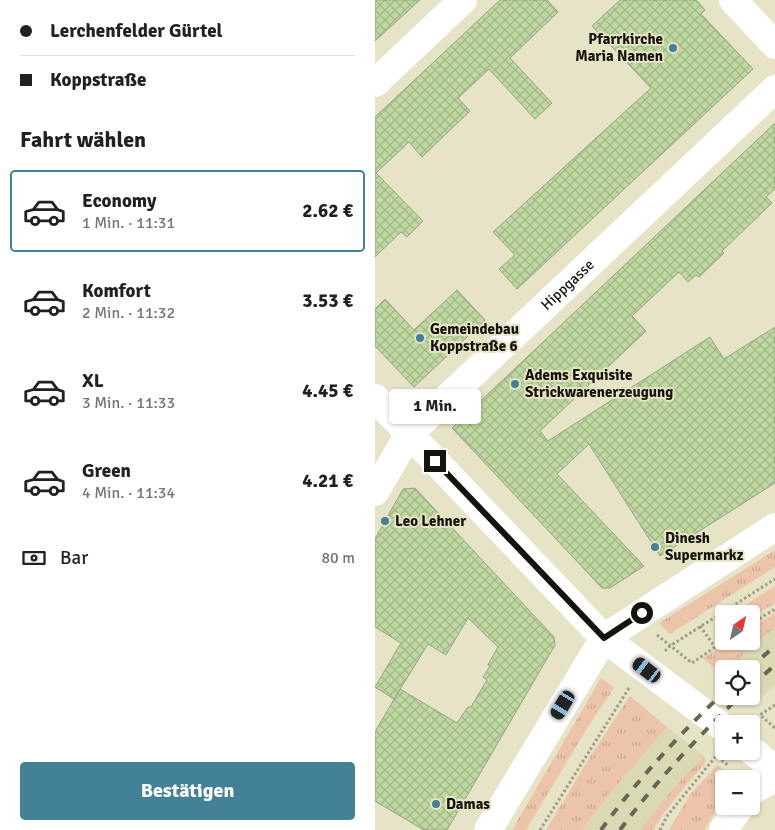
<!DOCTYPE html>
<html lang="de">
<meta charset="utf-8">
<style>
:root{--surface:#fff;--page:#f2f2f2;--text:#202124;--muted:#757577;--line:#e0e0e0;--accent:#438197}
body{margin:0;font-family:Signika,sans-serif;background:var(--page);color:var(--text);height:100vh;display:flex;flex-direction:column;font-size:19px;white-space:nowrap}
*{box-sizing:border-box;margin:0}
p{font-size:16px;color:var(--muted)}
.icon{flex:none;width:28px;height:28px;fill:none;stroke:currentColor;stroke-width:2;stroke-linecap:round;stroke-linejoin:round}
.map{position:relative;flex:1;overflow:hidden}
.panel{display:flex;flex-direction:column;background:var(--surface);width:375px}
.panel>*{flex:none}
.top-card{display:grid;align-content:center;height:110px;padding:0 20px;background:var(--surface)}
.needle{width:32px;rotate:34deg}
.controls{position:absolute;left:340px;top:605px;display:grid;gap:10px}
.controls a{display:grid;place-items:center;width:45px;height:45px;border-radius:5px;background:var(--surface);box-shadow:0 1px 4px #0004;font-size:25px}
.end{position:absolute;width:22px;height:22px;margin:-11px;border:6px solid #15140a;background:#fff;box-shadow:0 0 0 2px #fff}
.from{border-radius:50%}
.bubble{position:absolute;height:35px;border-radius:5px;background:var(--surface);box-shadow:0 1px 4px #0004;font-size:16px;font-weight:800;line-height:35px;text-align:center}
.car{position:absolute;width:15px;height:30px;margin:-15px -8px;border-radius:6px;box-shadow:0 0 4px 1px #0007;background:linear-gradient(#222 24%,#8ab4d8 0 40%,#222 0 76%,#8ab4d8 0 86%,#222 0)}
.top-card b{display:flex;align-items:center;gap:18px;height:48px;font-size:19px}
.top-card b+b{border-top:1px solid var(--line)}
.top-card i{width:12px;height:12px;background:var(--text)}
ul{padding:0;list-style:none}
li{display:flex;align-items:center;gap:15px;height:82px;margin:0 10px 8px;padding:0 10px;border:2px solid transparent;border-radius:5px}
li div{flex:1}
li b{display:block;font-size:19px}
li em{font-style:normal;font-weight:800}
li.active{border-color:var(--accent)}
li>.icon{width:45px;height:45px;stroke-width:1.5}
h2{padding:0 20px;font-size:22px;line-height:60px}
.pay{display:flex;align-items:center;gap:12px;height:55px;padding:0 20px;font-size:19px}
.pay p{margin-inline-start:auto}
.cta{display:flex;gap:10px;margin-top:auto;padding:10px 20px}
.cta a{flex:1;height:58px;border-radius:5px;background:var(--accent);color:#fff;font-size:20px;font-weight:800;line-height:58px;text-align:center}
main{display:flex;flex:1;min-height:0}
.map>svg:first-child{display:block}
.built{fill:#dbd8b4}
.grass{fill:url(#grass-tufts)}
.building{fill:url(#building-cross-hatch);stroke:#98a48a}
.lines{fill:none;stroke-linecap:round;stroke-linejoin:round}
.path{stroke:#9f9d87;stroke-width:3;stroke-dasharray:2.5 2.5;stroke-linecap:butt}
.minor{stroke:#fff;stroke-width:28}
.major{stroke:#fff;stroke-width:28}
.rail{stroke:#676554;stroke-width:4;stroke-dasharray:9 9;stroke-linecap:butt}
.route{stroke:#15140a;stroke-width:6}
.poi-dot{fill:#438197;stroke:#e6e3c6;stroke-width:2}
.labels{text-anchor:middle;stroke-width:4;stroke-linejoin:round;paint-order:stroke}
.poi-label{font-size:15px;font-weight:bold;fill:#15140a;stroke:#e6e3c6;text-anchor:start}
.street-label{font-size:15px;fill:#15140a;stroke:#e6e3c6}
</style>
<main>
<section class="panel">
<div class="top-card">
<b><i class="from"></i>Lerchenfelder Gürtel</b>
<b><i></i>Koppstraße</b>
</div>
<h2>Fahrt wählen</h2>
<ul>
<li class="active"><svg class="icon" aria-label="car" viewBox="0 0 24 24"><path d="M5 17H2v-5l4-1 3-4h7l3 4 3 1v5h-3M9 17h6M6 11h13"/><circle cx="7" cy="17" r="2"/><circle cx="17" cy="17" r="2"/></svg><div><b>Economy</b><p>1 Min. · 11:31</p></div><em>2.62 €</em></li>
<li><svg class="icon" aria-label="car" viewBox="0 0 24 24"><path d="M5 17H2v-5l4-1 3-4h7l3 4 3 1v5h-3M9 17h6M6 11h13"/><circle cx="7" cy="17" r="2"/><circle cx="17" cy="17" r="2"/></svg><div><b>Komfort</b><p>2 Min. · 11:32</p></div><em>3.53 €</em></li>
<li><svg class="icon" aria-label="car" viewBox="0 0 24 24"><path d="M5 17H2v-5l4-1 3-4h7l3 4 3 1v5h-3M9 17h6M6 11h13"/><circle cx="7" cy="17" r="2"/><circle cx="17" cy="17" r="2"/></svg><div><b>XL</b><p>3 Min. · 11:33</p></div><em>4.45 €</em></li>
<li><svg class="icon" aria-label="car" viewBox="0 0 24 24"><path d="M5 17H2v-5l4-1 3-4h7l3 4 3 1v5h-3M9 17h6M6 11h13"/><circle cx="7" cy="17" r="2"/><circle cx="17" cy="17" r="2"/></svg><div><b>Green</b><p>4 Min. · 11:34</p></div><em>4.21 €</em></li>
</ul>
<div class="pay"><svg class="icon" aria-label="cash" viewBox="0 0 24 24"><path d="M3 7h18v10H3z"/><circle cx="12" cy="12" r="2"/></svg>Bar<p>80 m</p></div>
<div class="cta"><a>Bestätigen</a></div>
</section>
<div class="map">
<svg width="400" height="830" viewBox="0 0 400 830">
<defs>
<pattern id="grass-tufts" width="24" height="20" patternUnits="userSpaceOnUse" patternTransform="scale(1.25)"><rect width="24" height="20" fill="#ecc4a9"/><path d="M3 7l-1-3M5 7V3M7 7l1-3M15 17l-1-3M17 17v-4M19 17l1-3" fill="none" stroke="#caa890"/></pattern>
<pattern id="building-cross-hatch" width="8" height="8" patternUnits="userSpaceOnUse" patternTransform="scale(1.25)"><rect width="8" height="8" fill="#bfd89f"/><path d="M0 0l8 8M0 8l8-8" fill="none" stroke="#a3b888"/></pattern>
</defs>
<rect width="100%" height="100%" fill="#e6e3c6"/>
<path class="built" d="M400 627V685L379 705 368 696H376V669H352Z
M292 727 329 756 298 789 265 830H207L235 793Z"/>
<path class="grass" d="M400 550V567L295 634 284 623Z
M400 586V603L376 618V614H356Z
M400 613V627L352 669H349V671L342 677 344 671 328 658 355 641H376V628Z
M226 678 239 688 214 725 151 830H137Z
M255 696 292 727 235 793 207 830H171L215 757Z
M329 756 331 762C312 784 293 805 278 830H265L298 789Z
M342 765 359 778 349 779V796L329 830H294L314 796Z"/>
<path class="building" d="M0 0H45L0 41Z
M125 0H172L183 12 135 58 177 103 160 119 114 69 83 98 95 111 47 157 34 142 1 173 48 221 32 237 26 232 0 257V117Z
M245 0H321L330 10 326 14 378 69 142 289 124 269 140 255 118 232 276 88 217 26Z
M400 123V189L391 197 397 203 347 251 349 253 324 277 321 275 313 282 304 272 257 316 271 331 165 431 173 441 335 337 349 359 400 327V483L285 556 214 444 182 474 269 566 235 588H227L77 428Z
M82 290 110 320 39 387 0 346V309L10 299 39 330Z
M40 488 179 637 180 645 72 830H49L0 801V732L25 689 82 723 93 707H96L112 680 108 677 115 666 113 665 123 647 93 618 71 655 53 644 19 699 0 687 26 643 0 627V539L28 489Z"/>
<g class="lines">
<path class="path" d="M376 624 400 609
M325 626 340 647
M282 635 317 663 349 641
M290 651 295 646 400 579
M400 705 385 715 400 728
M165 830 254 688
M285 830 292 816 341 756 354 766"/>
<g class="minor">
<path d="M358 0 400 45"/>
<path d="M0 83 88 0"/>
<path id="s1" d="M0 492 34 434 400 89"/>
</g>
<path class="major" d="M0 398 229 638 349 728
M376 750 400 769
M376 792 378 790 400 778
M113 830 229 638 400 527
M348 830 366 806"/>
<path class="rail" d="M374 669 400 646
M376 686 400 665
M226 830C262 780 304 735 349 692
M245 830C281 781 322 738 365 696"/>
</g>
<g class="lines">
<path class="route" d="M60 461 229 638 267 613"/>
</g>
<g class="poi-dot">
<circle cx="298" cy="48" r="5"/>
<circle cx="45" cy="338" r="5"/>
<circle cx="140" cy="384" r="5"/>
<circle cx="10" cy="521" r="5"/>
<circle cx="280" cy="547" r="5"/>
<circle cx="61" cy="804" r="5"/>
</g>
<g class="labels">
<g class="poi-label">
<text x="288" y="44" text-anchor="end">Pfarrkirche<tspan x="288" dy="17">Maria Namen</tspan></text>
<text x="55" y="334">Gemeindebau<tspan x="55" dy="17">Koppstraße 6</tspan></text>
<text x="150" y="380">Adems Exquisite<tspan x="150" dy="17">Strickwarenerzeugung</tspan></text>
<text x="20" y="526">Leo Lehner</text>
<text x="290" y="543">Dinesh<tspan x="290" dy="17">Supermarkz</tspan></text>
<text x="71" y="809">Damas</text>
</g>
<g class="street-label">
<text dy="5" stroke="none"><textPath href="#s1" startOffset="285">Hippgasse</textPath></text>
</g>
</g>
</svg>
<div class="controls">
<a><svg class="needle" viewBox="-14 -14 28 28"><path d="M0-13l5 13h-10z" fill="#e53935"/><path d="M0 13l5-13h-10z" fill="#757577"/></svg></a>
<a><svg class="icon" aria-label="locate" viewBox="0 0 24 24"><circle cx="12" cy="12" r="6"/><path d="M12 2v4M12 18v4M2 12h4M18 12h4"/></svg></a>
<a>+</a>
<a>−</a>
</div>
<i class="end from" style="left:267px;top:613px"></i>
<i class="end" style="left:60px;top:461px"></i>
<div class="bubble" style="left:14px;top:389px;width:92px">1 Min.</div>
<i class="car" style="left:272px;top:670px;rotate:307deg"></i>
<i class="car" style="left:188px;top:705px;rotate:211deg"></i>
</div>
</main>
